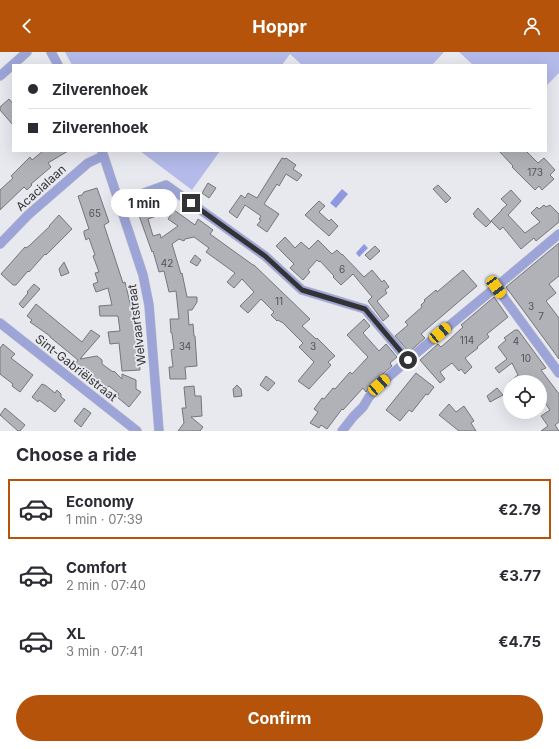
<!DOCTYPE html>
<meta charset="utf-8">
<style>
:root{--surface:#fff;--page:#f7f7f7;--text:#2b2b33;--muted:#7c7c81;--line:#e1e1e2;--accent:#b45309}
body{margin:0;font-family:Inter,sans-serif;background:var(--page);color:var(--text);height:100vh;display:flex;flex-direction:column;font-size:15px;white-space:nowrap}
*{box-sizing:border-box;margin:0}
p{font-size:13px;color:var(--muted)}
.icon{flex:none;width:22px;height:22px;fill:none;stroke:currentColor;stroke-width:2;stroke-linecap:round;stroke-linejoin:round}
.map{position:relative;height:379px;overflow:hidden}
.panel{display:flex;flex-direction:column;background:var(--surface);flex:1}
.panel>*{flex:none}
.banner{position:absolute;left:12px;top:12px;width:535px;height:88px;border-radius:0px;box-shadow:0 4px 16px #0002;display:grid;align-content:center;height:88px;padding:0 16px;background:var(--surface)}
.buttons{position:absolute;left:503px;top:323px;display:grid;gap:8px}
.buttons a{display:grid;place-items:center;width:44px;height:44px;border-radius:50%;background:var(--surface);box-shadow:0 4px 16px #0002;font-size:20px}
.end{position:absolute;width:18px;height:18px;margin:-9px;border:5px solid #333336;background:#fff;box-shadow:0 0 0 2px #fff}
.from{border-radius:50%}
.bubble{position:absolute;height:28px;border-radius:14px;background:var(--surface);box-shadow:0 4px 16px #0002;font-size:13px;font-weight:700;line-height:28px;text-align:center}
.car{position:absolute;width:12px;height:24px;margin:-12px -6px;border-radius:5px;box-shadow:0 0 3px 1px #0007;background:linear-gradient(#f5c518 24%,#345 0 40%,#f5c518 0 76%,#345 0 86%,#f5c518 0)}
.banner b{display:flex;align-items:center;gap:14px;height:38px;font-size:15px}
.banner b+b{border-top:1px solid var(--line)}
.banner i{width:10px;height:10px;background:var(--text)}
ul{padding:0;list-style:none}
li{display:flex;align-items:center;gap:12px;height:60px;margin:0 8px 6px;padding:0 8px;border:2px solid transparent;border-radius:0px}
li div{flex:1}
li b{display:block;font-size:15px}
li em{font-style:normal;font-weight:700}
li.active{border-color:var(--accent)}
li>.icon{width:36px;height:36px;stroke-width:1.5}
h2{padding:0 16px;font-size:18px;line-height:48px}
.cta{display:flex;gap:8px;margin-top:auto;padding:8px 16px}
.cta a{flex:1;height:46px;border-radius:24px;background:var(--accent);color:#fff;font-size:16px;font-weight:700;line-height:46px;text-align:center}
header{display:flex;justify-content:space-between;align-items:center;height:52px;padding:0 16px;background:var(--accent);color:#fff;font-size:18px;font-weight:700}
.map>svg:first-child{display:block}
.green{fill:#b4bae9}
.water{fill:#9098e0}
.building{fill:#b1b2b8;stroke:#75767b}
.lines{fill:none;stroke-linecap:round;stroke-linejoin:round}
.street-casing{stroke:#c4c5ca;stroke-width:10}
.street{stroke:#9da4d7;stroke-width:9}
.route{stroke:#333336;stroke-width:5}
.labels{text-anchor:middle;stroke-width:3.5;stroke-linejoin:round;paint-order:stroke}
.number-label{font-size:10px;fill:#525356}
.street-label{font-size:12px;fill:#333336;stroke:#e8e9ef}
</style>
<header><svg class="icon" aria-label="back" viewBox="0 0 24 24"><path d="M15 5l-7 7 7 7"/></svg>Hoppr<svg class="icon" aria-label="person" viewBox="0 0 24 24"><circle cx="12" cy="8" r="4"/><path d="M4 21q1-7 8-7t8 7"/></svg></header>
<div class="map">
<svg width="559" height="379" viewBox="0 0 559 379">
<rect width="100%" height="100%" fill="#e8e9ef"/>
<path class="green" d="M65 0H444L432 13H302L290 2 282 13H72Z
M459 0H559V21L546 34V13H473Z
M140 99H220L192 138Z"/>
<path class="water" d="M342 137 348 142 336 156 330 151Z
M364 192 368 196 359 205 356 201Z"/>
<path class="building" d="M9 47 13 52V73L0 58V55Z
M43 99H68L48 111 51 115 31 132 32 133 27 138 24 135 0 158V138L13 126 11 124 30 105 32 108Z
M499 99H526L538 111 544 106 555 118 550 123 554 127 542 138 539 134 535 138 512 115 513 114Z
M282 106 285 107 286 106 296 113 293 117 302 123 297 129 286 122 279 134 277 132 264 152 279 162 267 180 257 173 261 168 259 167 261 164 245 153 237 166 229 160 241 143 245 146 248 141 257 146Z
M208 131 216 136 209 146 202 141Z
M438 133 451 146 446 151 433 137Z
M97 136 109 170 104 173 123 231 125 230 132 259H135L140 318 122 319 119 291 110 292 108 280 120 279 118 264H100L99 254 112 253 108 236 96 240 93 232 98 230 95 221 99 220 93 204 95 203 89 186 86 188 84 182V179L89 177 78 144 82 143 84 140Z
M511 138 521 149 508 163 525 181 540 170 531 161 537 155 539 157 544 153 546 155 550 153 559 162V170L536 189 534 186 521 197 503 175 500 178 491 169 502 158H501L507 153 501 147Z
M319 149 325 154 319 160 329 169 331 167 338 174 329 184 305 163Z
M144 156 145 161 157 157 159 163 148 167 153 184 160 182 161 186 178 174 168 167 174 158 195 173 198 167 213 178 210 182 253 213H254L310 267 302 274 316 287 317 286 335 304 328 310 331 313 309 337 298 329 314 310 299 295 303 291 282 270H281L278 268 277 269 271 263 274 260 261 247 248 261 240 254 254 240 242 227 234 236 227 230 235 221 206 200 209 196 194 185 185 187 184 189 179 187 172 192 181 222 182 221 187 245H197V250L192 258H188L189 273 193 272 194 284H195L197 314 185 315 186 327H170L169 315H173L171 298 174 297 172 281H171L170 267H179L176 239 169 240 164 219 159 220 153 199 152 200 137 158Z
M478 156 491 170 486 175 474 164H475L473 162Z
M59 163 72 177 46 203 45 202 29 220 28 219 16 233H13L1 222 25 195 26 196 29 194 50 174H49Z
M285 185 295 196 301 190 309 197 318 188 332 202 337 198 342 203V202L364 225 372 218 382 230 384 228 389 235 385 238 387 241 377 249 389 264 383 269 368 249 372 245 353 222 341 233 333 225 334 224 320 209 319 210 317 208 308 218 310 220 303 228 290 216 294 212 276 194Z
M559 191V224L549 232 556 241 546 249 559 266V307L506 235Z
M375 194 380 199 370 208 365 203Z
M195 203 201 208 197 214 190 210Z
M64 210 69 221 61 224 59 217Z
M463 218 477 234 421 282 425 286 409 300 395 284 408 273 405 270 422 255 421 253 425 249 424 248 436 238 437 240Z
M34 232 40 237 23 256 19 252 28 241 27 240Z
M494 245 508 265 487 282 489 285 477 295 478 296 465 306 472 315 465 322 461 317 459 319 452 311 440 320 445 327 440 331 420 308 438 292 441 295 449 288 463 275 461 273Z
M36 252 82 290 91 278 100 284 80 307 97 304 102 308V312L113 320 114 319 122 327V322L136 328V337L141 340 129 355 117 345 119 342 109 334 106 337 99 331H98L74 313 78 308 50 285V284L30 270 32 268 27 264Z
M364 267 370 274 363 281 379 299 386 292 397 305 390 311 392 314 375 329 366 340 363 336 343 358 342 357 327 377 321 373 319 376 310 371 318 360 314 357 322 346 324 347 333 336 335 337 350 320 352 322 368 305 347 283Z
M515 278H518L546 316 541 318 559 342V370L555 373 559 379H541L548 374 541 364 550 358 540 344V330H509L518 323 512 311 499 321 495 316 507 307 498 295 506 288 504 286Z
M3 292 15 302 11 306 33 323 20 340 12 334 13 332 0 322V296Z
M416 321 434 335 428 343 426 342 412 360 409 358 400 369 386 358Z
M266 324 275 331 268 339 260 333Z
M42 332 44 333H45L55 341 57 338 61 342V345L65 348 55 360 39 348 38 350 32 345Z
M237 333 241 337 242 344 234 345 233 337Z
M194 334 195 344H201L202 364 191 365 203 375 200 379H178L184 371 182 356H186L184 335Z
M497 336 503 343 490 350 487 344Z
M449 352 456 360 464 354 474 369 471 371 476 379H459L439 363Z
M5 356 25 373 20 379H18L0 363Z
M84 356 91 361 81 375 74 369Z"/>
<g class="lines">
<g class="street-casing">
<path id="street" d="M51 0 58 13
M0 24 27 0
M102 99 143 223 149 253 159 379
M119 150 166 133 265 204 302 238 365 257 408 308
M0 192 28 163 88 111 103 104
M496 235 559 321
M0 271 137 379
M342 379 353 365 363 355 369 345 379 333 408 308 496 235 559 182"/>
</g>
<use href="#street" class="street"/>
</g>
<g class="lines">
<path class="route" d="M191 151 265 204 302 238 365 257 408 308"/>
</g>
<g class="labels">
<g class="number-label">
<text x="535" y="124">173</text>
<text x="95" y="165">65</text>
<text x="167" y="215">42</text>
<text x="342" y="221">6</text>
<text x="279" y="253">11</text>
<text x="531" y="258">3</text>
<text x="541" y="268">7</text>
<text x="467" y="292">114</text>
<text x="516" y="293">4</text>
<text x="185" y="298">34</text>
<text x="313" y="298">3</text>
<text x="526" y="310">10</text>
</g>
<g class="street-label">
<text transform="translate(41 136) rotate(-42)" y="4">Acacialaan</text>
<text transform="translate(137 273) rotate(-97)" y="4">Welvaartstraat</text>
<text transform="translate(76 316) rotate(38)" y="4">Sint-Gabriëlstraat</text>
</g>
</g>
</svg>
<div class="buttons">
<a><svg class="icon" aria-label="locate" viewBox="0 0 24 24"><circle cx="12" cy="12" r="6"/><path d="M12 2v4M12 18v4M2 12h4M18 12h4"/></svg></a>
</div>
<i class="end from" style="left:408px;top:308px"></i>
<i class="end" style="left:191px;top:151px"></i>
<div class="bubble" style="left:111px;top:137px;width:66px">1 min</div>
<i class="car" style="left:496px;top:235px;rotate:144deg"></i>
<i class="car" style="left:440px;top:281px;rotate:50deg"></i>
<i class="car" style="left:379px;top:333px;rotate:48deg"></i>
<div class="banner">
<b><i class="from"></i>Zilverenhoek</b>
<b><i></i>Zilverenhoek</b>
</div>
</div>
<section class="panel">
<h2>Choose a ride</h2>
<ul>
<li class="active"><svg class="icon" aria-label="car" viewBox="0 0 24 24"><path d="M5 17H2v-5l4-1 3-4h7l3 4 3 1v5h-3M9 17h6M6 11h13"/><circle cx="7" cy="17" r="2"/><circle cx="17" cy="17" r="2"/></svg><div><b>Economy</b><p>1 min · 07:39</p></div><em>€2.79</em></li>
<li><svg class="icon" aria-label="car" viewBox="0 0 24 24"><path d="M5 17H2v-5l4-1 3-4h7l3 4 3 1v5h-3M9 17h6M6 11h13"/><circle cx="7" cy="17" r="2"/><circle cx="17" cy="17" r="2"/></svg><div><b>Comfort</b><p>2 min · 07:40</p></div><em>€3.77</em></li>
<li><svg class="icon" aria-label="car" viewBox="0 0 24 24"><path d="M5 17H2v-5l4-1 3-4h7l3 4 3 1v5h-3M9 17h6M6 11h13"/><circle cx="7" cy="17" r="2"/><circle cx="17" cy="17" r="2"/></svg><div><b>XL</b><p>3 min · 07:41</p></div><em>€4.75</em></li>
</ul>
<div class="cta"><a>Confirm</a></div>
</section>
